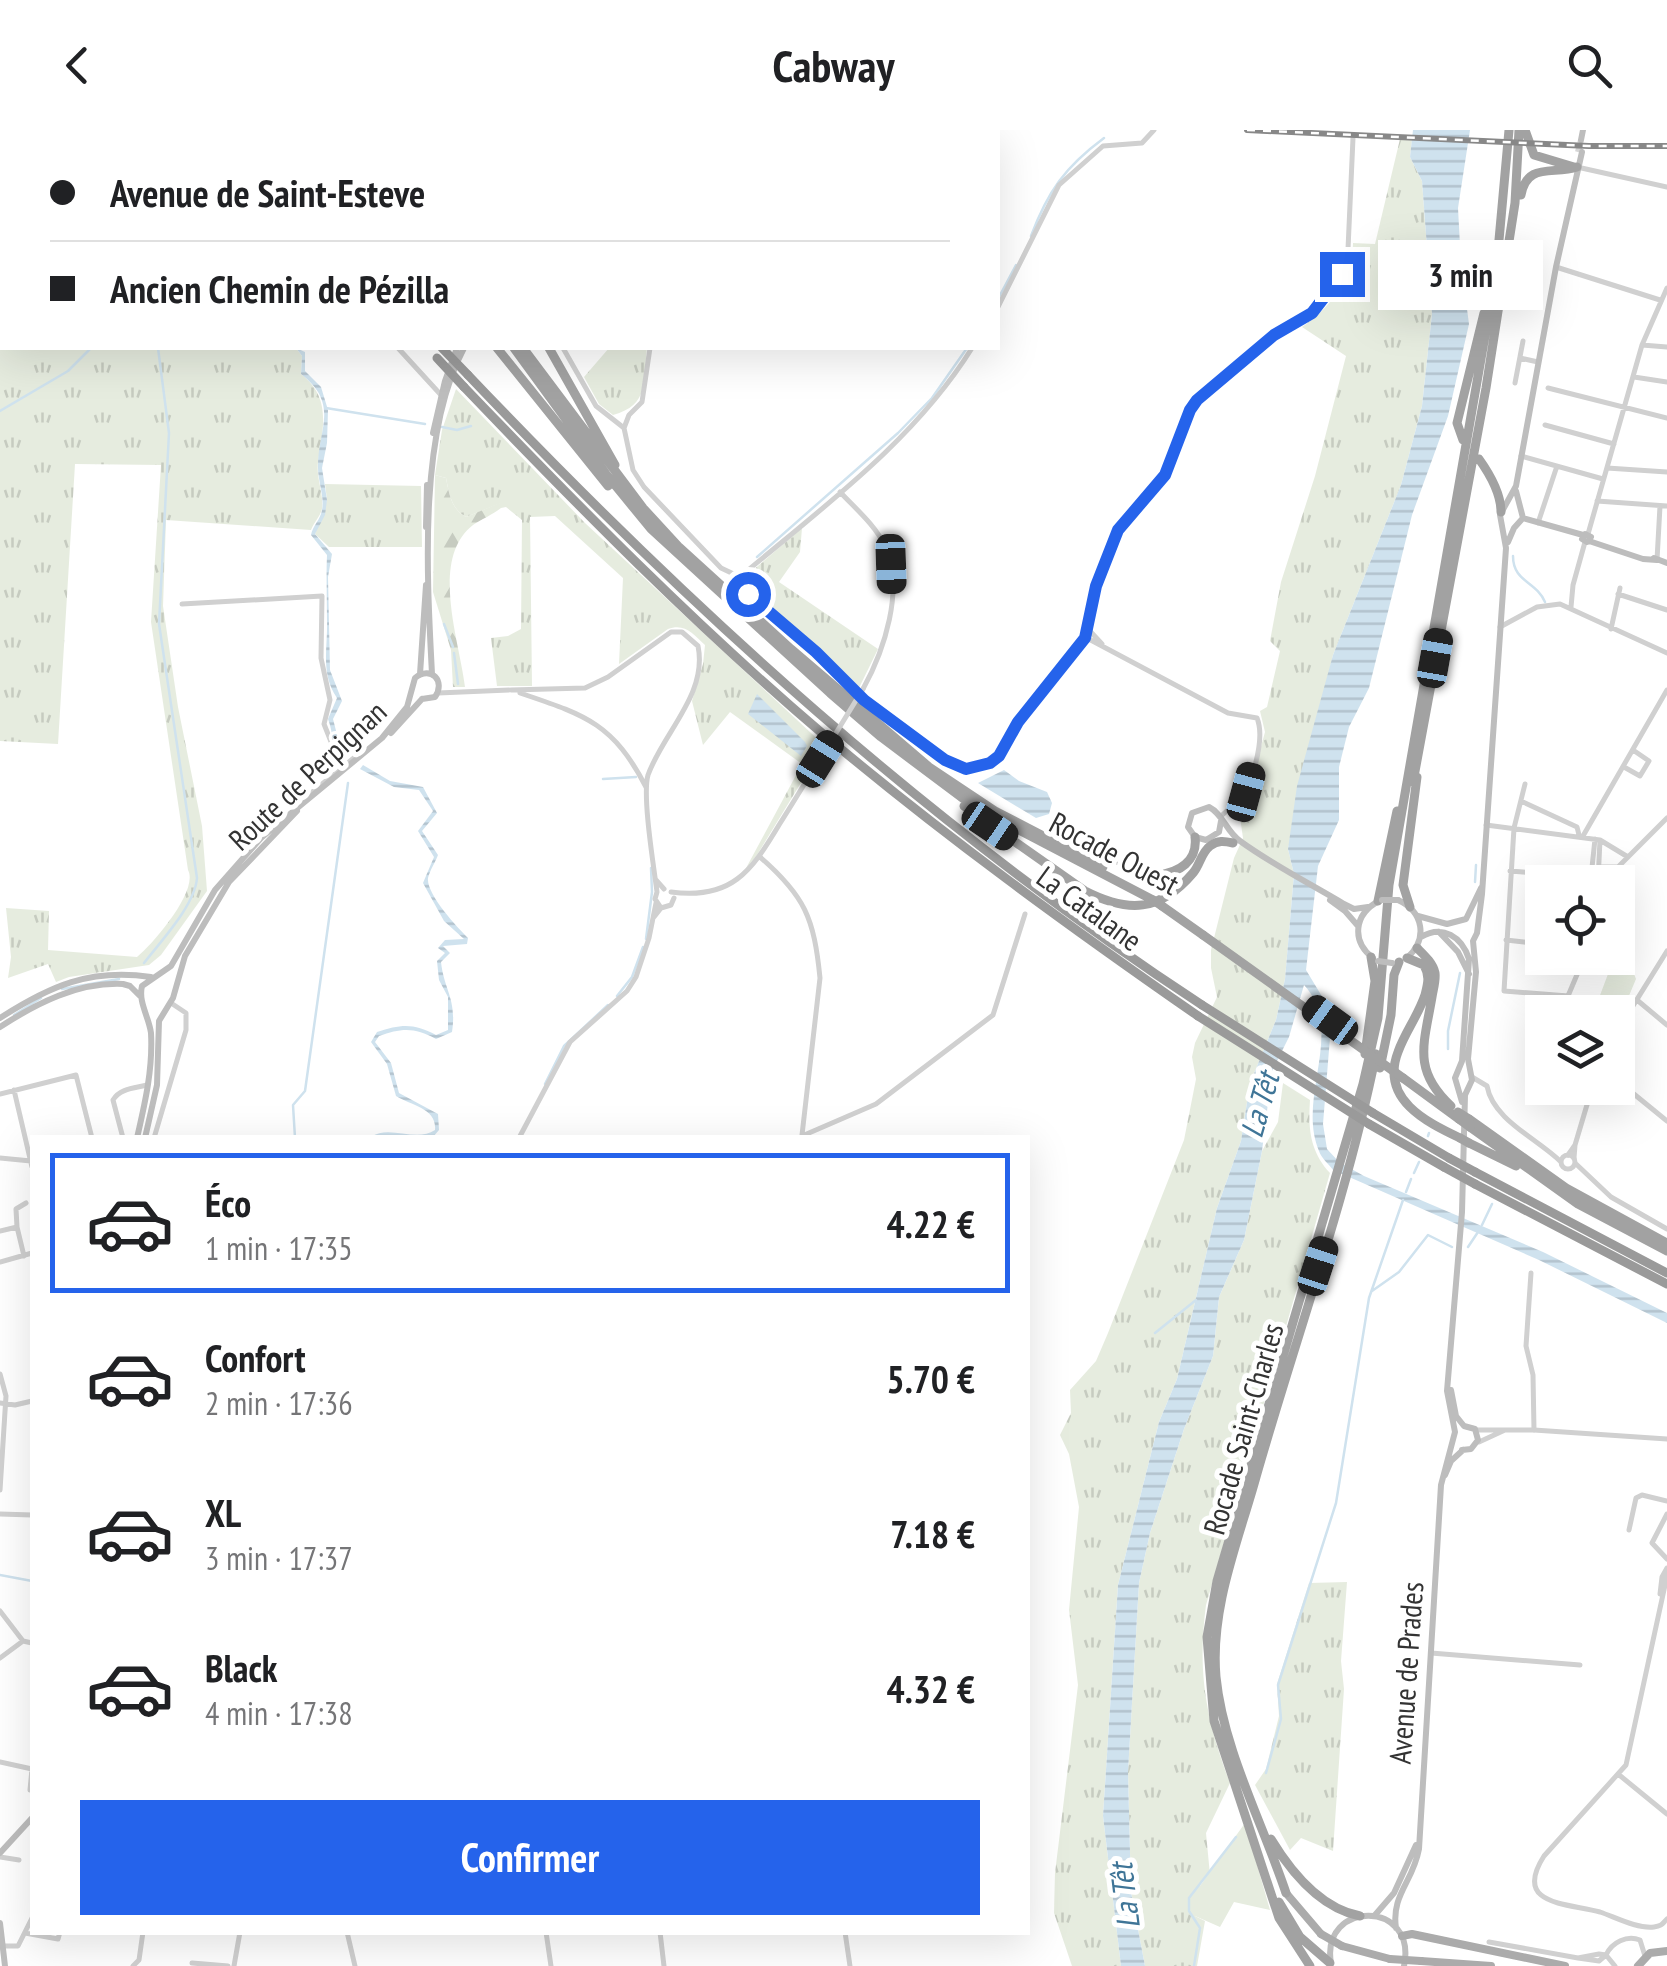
<!DOCTYPE html>
<html lang="fr">
<meta charset="utf-8">
<style>
:root{--surface:#fff;--page:#f6f6f6;--text:#202124;--muted:#757577;--line:#e0e0e0;--accent:#2563eb}
body{margin:0;font-family:"PT Sans Narrow",sans-serif;background:var(--page);color:var(--text);height:100vh;display:flex;flex-direction:column;font-size:38px;white-space:nowrap}
*{box-sizing:border-box;margin:0}
p{font-size:32px;color:var(--muted)}
.icon{flex:none;width:55px;height:55px;fill:none;stroke:currentColor;stroke-width:2;stroke-linecap:round;stroke-linejoin:round}
.map{position:relative;flex:1;overflow:hidden}
.side{position:absolute;left:30px;top:1005px;width:1000px;height:800px;display:flex;flex-direction:column;background:var(--surface);border-radius:0px;box-shadow:0 10px 40px #0002}
.side>*{flex:none}
.guide{position:absolute;left:0px;top:0px;width:1000px;height:220px;box-shadow:0 10px 40px #0002;display:grid;align-content:center;height:220px;padding:0 50px;background:var(--surface)}
.fabs{position:absolute;left:1525px;top:735px;display:grid;gap:20px}
.fabs a{display:grid;place-items:center;width:110px;height:110px;border-radius:0px;background:var(--surface);box-shadow:0 10px 40px #0002;font-size:50px}
.end{position:absolute;width:45px;height:45px;margin:-22px;border:12px solid #2563eb;background:#fff;box-shadow:0 0 0 5px #fff}
.from{border-radius:50%}
.bubble{position:absolute;height:70px;border-radius:0px;background:var(--surface);box-shadow:0 10px 40px #0002;font-size:32px;font-weight:800;line-height:70px;text-align:center}
.car{position:absolute;width:30px;height:60px;margin:-30px -15px;border-radius:12px;box-shadow:0 0 8px 2px #0007;background:linear-gradient(#222 24%,#8ab4d8 0 40%,#222 0 76%,#8ab4d8 0 86%,#222 0)}
.guide b{display:flex;align-items:center;gap:35px;height:95px;font-size:38px}
.guide b+b{border-top:2px solid var(--line)}
.guide i{width:25px;height:25px;background:var(--text)}
ul{padding:18px 0 0;list-style:none}
li{display:flex;align-items:center;gap:30px;height:140px;margin:0 20px 15px;padding:0 30px;border:5px solid transparent;border-radius:0px}
li div{flex:1}
li b{display:block;font-size:38px}
li em{font-style:normal;font-weight:800}
li.on{border-color:var(--accent)}
li>.icon{width:90px;height:90px;stroke-width:1.5}
.primary-button{display:flex;gap:20px;margin-top:auto;padding:20px 50px}
.primary-button a{flex:1;height:115px;border-radius:0px;background:var(--accent);color:#fff;font-size:40px;font-weight:800;line-height:115px;text-align:center}
header{display:flex;justify-content:space-between;align-items:center;height:130px;padding:0 50px;background:var(--surface);font-size:45px;font-weight:800}
.map>svg:first-child{display:block}
.grass{fill:url(#grass-tufts)}
.forest{fill:url(#forest-firs)}
.garden{fill:#e6ecdf}
.water{fill:url(#water-rules)}
.lines{fill:none;stroke-linecap:round;stroke-linejoin:round}
.stream{stroke:#cfe2ee;stroke-width:2.5}
.secondary-tunnel{stroke:#d6d6d6;stroke-width:6;stroke-dasharray:6 3;stroke-linecap:butt}
.minor{stroke:#d0d0d0;stroke-width:5}
.tertiary{stroke:#d0d0d0;stroke-width:5}
.secondary{stroke:#bdbdbd;stroke-width:6}
.primary{stroke:#ababab;stroke-width:8}
.trunk{stroke:#a2a2a2;stroke-width:9}
.motorway{stroke:#9a9a9a;stroke-width:9}
.rail-casing{stroke:#888;stroke-width:6}
.rail{stroke:#fff;stroke-width:2.5;stroke-dasharray:8;stroke-linecap:butt}
.minor-bridge{stroke:#d0d0d0;stroke-width:5}
.secondary-bridge{stroke:#bdbdbd;stroke-width:6}
.primary-bridge{stroke:#ababab;stroke-width:8}
.trunk-bridge{stroke:#a2a2a2;stroke-width:9}
.motorway-bridge{stroke:#9a9a9a;stroke-width:9}
.route{stroke:#2563eb;stroke-width:12}
.labels{text-anchor:middle;stroke-width:10;stroke-linejoin:round;paint-order:stroke}
.street-label{font-size:30px;fill:#333;stroke:#fff}
.water-label{font-size:32px;font-style:italic;fill:#3f7597;stroke:#fff}
</style>
<header><svg class="icon" aria-label="back" viewBox="0 0 24 24"><path d="M15 5l-7 7 7 7"/></svg>Cabway<svg class="icon" aria-label="search" viewBox="0 0 24 24"><circle cx="10" cy="10" r="6"/><path d="M15 15l6 6"/></svg></header>
<div class="map">
<svg width="1667" height="1836" viewBox="0 0 1667 1836">
<defs>
<pattern id="grass-tufts" width="24" height="20" patternUnits="userSpaceOnUse" patternTransform="scale(2.5)"><rect width="24" height="20" fill="#e6ecdf"/><path d="M3 7l-1-3M5 7V3M7 7l1-3M15 17l-1-3M17 17v-4M19 17l1-3" fill="none" stroke="#c6cbc0"/></pattern>
<pattern id="forest-firs" width="22" height="20" patternUnits="userSpaceOnUse" patternTransform="scale(2.5)"><rect width="22" height="20" fill="#e6ecdf"/><path d="M5 1l3.5 6h-7zM16 11l3.5 6h-7z" fill="#c6cbc0"/></pattern>
<pattern id="water-rules" width="6" height="5" patternUnits="userSpaceOnUse" patternTransform="scale(2.5)"><rect width="6" height="5" fill="#cfe2ee"/><path d="M0 2.5h6" fill="none" stroke="#b2c2cd"/></pattern>
</defs>
<rect width="100%" height="100%" fill="#fff"/>
<path class="grass" d="M0 0 159 2H2V218H296L302 226 301 244C332 268 323 298 318 332 316 349 324 363 322 379 320 387 314 392 311 400L166 390 163 476 178 577 202 696 207 761 161 825 149 835 69 847 56 852 48 834 8 848 11 827 6 778 49 781 48 820 137 827C154 813 199 760 188 740L151 492 161 335 75 334 58 614 0 611Z
M1400 9 1412 10 1410 27 1422 51 1432 184 1422 276 1401 355 1333 525 1288 719 1294 744 1285 849 1276 890 1250 953 1241 1011 1217 1078 1177 1249 1159 1292 1118 1455 1103 1686 1121 1836H1072L1054 1783 1055 1743 1078 1555 1069 1480 1079 1377 1069 1324 1060 1305 1071 1283 1070 1260 1096 1231 1108 1203 1184 1010 1196 949 1192 927 1195 913 1217 867 1211 838V820L1234 728 1243 708 1240 687 1247 668 1265 602 1260 581 1267 577 1280 521 1270 511 1281 452 1315 346 1346 226 1302 197C1330 178 1353 149 1353 113L1375 114Z
M609 218H647C643 251 650 275 613 285L599 274 584 247Z
M456 259 585 393 824 615 757 725 745 740 802 634 730 582 703 615 692 571 703 534 705 515C693 504 685 493 668 499L619 534 623 448 555 386 530 387 532 556H497L491 508 508 506 521 499 522 390 506 377 501 378V373L466 387C451 379 449 363 446 348L435 345 442 300Z
M325 354 421 356 422 417H329L315 404 327 370Z
M802 398 800 422 779 452 878 519 858 560 803 506 761 473 744 448Z
M1283 953 1310 970C1308 999 1310 1021 1330 1043L1206 1475C1197 1543 1206 1589 1230 1653L1206 1703 1210 1745 1201 1752 1195 1786 1205 1791 1197 1836H1145L1131 1762 1128 1642 1139 1453 1150 1403 1184 1299 1213 1226 1219 1167 1244 1110 1262 1021 1278 992Z
M1347 1452 1341 1531 1344 1559 1333 1721 1301 1708 1290 1720 1255 1655 1266 1639 1279 1586 1277 1554 1309 1453Z"/>
<path class="forest" d="M435 345 446 348C449 363 451 379 466 387L502 372 501 378C492 385 482 389 473 395 429 429 460 512 465 557H453L451 520 433 462Z"/>
<path class="garden" d="M1614 828H1617L1615 833 1633 841 1636 849 1618 892 1617 881 1600 874 1606 882H1599L1596 876Z
M1245 1693 1270 1780 1234 1772 1220 1797 1195 1786V1763Z"/>
<path class="water" d="M1413 0H1470L1458 78 1461 134 1469 194 1448 286 1412 385 1369 558 1349 597 1339 637V690L1318 736 1306 840 1332 883 1323 994 1327 1019 1339 1032 1364 1046 1543 1122 1667 1183V1193L1539 1130 1333 1040C1329 1034 1321 1028 1319 1021 1296 967 1346 901 1304 855L1289 907 1272 941 1262 1021 1244 1110 1219 1167 1213 1226 1184 1299 1150 1403 1139 1453 1128 1642 1131 1762 1145 1836H1121L1103 1686 1118 1455 1159 1292 1177 1249 1217 1078 1241 1011 1250 953 1276 890 1285 849 1294 744 1288 719 1297 656 1333 525 1401 355 1422 276 1432 184 1422 51 1410 27Z
M296 218 305 222V241L321 257 328 280 327 313 322 338 327 370 325 385 315 404 332 424 328 447 330 540 342 571 333 589 342 624 338 627C332 614 333 602 328 589L337 568C320 543 328 518 327 490 327 468 326 447 327 425L311 405C313 396 318 392 321 384 326 369 318 353 318 338 317 300 341 275 301 244L302 226Z
M757 564 805 612 807 616 801 626 748 584Z
M363 635 390 651 423 657 437 683 422 701 438 725C435 733 430 740 428 748 426 764 457 797 468 808L467 814 443 816 450 823 441 832C444 860 457 869 452 902L436 909C415 897 401 898 379 906L375 912 391 933 399 963 438 984 439 1000 433 1007H371C389 994 416 1013 435 1000 437 978 412 976 396 966L387 934 371 912 377 902C401 894 414 893 436 905L448 900V867L439 850 437 831 445 823 438 818 445 810 464 809 444 791 423 753 434 727 418 701 433 681 419 660 394 657 360 639Z
M1004 640 1019 651 1047 662 1052 673 1049 684 1036 688 978 653Z"/>
<g class="lines">
<path class="stream" d="M154 0 157 2
M552 2 553 0
M1031 106C1048 61 1065 37 1104 8
M998 169 1016 135
M326 278 425 294
M0 281 68 241 91 218
M442 297 457 300 471 296
M1513 426C1513 452 1536 451 1545 472
M757 427 898 303 932 268 967 218
M444 494 453 517
M454 523 458 554
M603 649 636 647
M1475 752 1476 735
M646 809 652 762 651 738
M144 833C161 811 195 775 197 748L159 494 169 303 158 218
M62 859 119 849
M617 866 632 847 643 817
M14 885 41 868
M1448 919V901L1460 843
M545 954 564 916 608 875
M1428 1006 1429 1003
M295 1008 293 975 305 961 348 653
M1414 1043 1419 1032
M1406 1062 1411 1049
M1482 1095 1492 1074
M1468 1117 1478 1102
M1372 1161 1399 1142 1428 1105 1452 1117
M1155 1203 1196 1170
M0 1445 32 1451
M1266 1643 1281 1589 1278 1555 1336 1373 1369 1168 1403 1070
M1194 1836 1200 1798 1189 1781V1768L1236 1707"/>
<path class="secondary-tunnel" d="M1578 22 1581 10"/>
<path class="minor" d="M171 0 174 2
M727 2 728 0
M1556 137 1660 170
M998 177 1059 55 1103 16 1142 13 1154 0
M1642 215 1667 217
M398 218 441 265
M563 218 596 276 624 298 633 340 644 357 721 438 740 447 748 464 759 475 800 508 864 570 945 630 966 639 978 638 999 626 1018 592 1089 500
M1520 228 1538 232
M1634 247 1667 252
M1515 253 1523 211
M1548 258 1667 288
M1545 295 1614 314
M624 298 629 285 642 272 650 218
M1521 326 1603 349
M1607 338 1667 342
M840 362C856 379 875 395 885 416 905 459 884 521 863 559
M1597 371 1667 376
M1538 393 1557 336
M1588 404 1642 215 1667 158
M1657 430 1660 376
M741 446C823 377 915 310 972 218
M1618 464 1667 480
M182 474 322 466 321 528 330 570 324 594 341 637
M1571 477 1573 455 1585 412
M1500 497 1537 477 1560 474 1667 523
M1611 499 1620 458
M1085 507 1228 583 1257 588C1266 610 1251 657 1237 676L1230 678 1220 687
M1102 514 1089 500 1091 473 1118 400 1165 345 1189 281 1197 270 1274 205 1312 183 1338 152 1348 119 1353 8
M511 560 585 558 608 547 671 502H682L698 516C708 564 663 603 648 645 642 666 654 738 657 762L655 769 661 778
M438 563 509 560
M520 563C585 585 613 593 646 657
M1624 637 1640 646 1649 631 1633 620
M1525 654 1514 698 1504 861 1568 866 1584 828
M310 664 355 627
M1521 671 1577 697 1579 705
M1486 695 1600 710 1628 727 1618 737H1600
M1583 706 1667 560
M1595 709 1591 747 1598 749
M760 727C805 766 814 788 820 848L802 1005
M1628 727 1667 688
M1510 741 1549 744 1548 752
M656 750 664 759
M1598 751 1600 710
M671 762C731 770 751 742 779 695 793 673 806 651 820 629
M654 787 661 778 671 775 674 768
M1506 810 1542 814
M1637 870 1667 895
M1618 900 1667 821
M1618 951 1667 991
M14 960 32 1037
M0 964 76 945 92 1008
M802 1006 876 974 993 885 1025 784
M123 1008 113 970C120 958 136 958 147 955
M154 1008 186 900V883L171 873
M519 1008 570 912 627 861 636 847 649 808 656 773
M1575 1015 1592 958
M1568 1025 1575 1015 1574 1028
M0 1028 31 1031
M17 1097 16 1079 26 1073
M0 1101 17 1097 24 1126
M0 1132 32 1123
M1531 1143 1526 1216 1533 1245 1534 1300
M0 1244 6 1266 0 1360
M0 1273 15 1275 32 1271
M0 1384 32 1385
M1667 1384 1652 1413 1667 1429
M1629 1400 1636 1368 1642 1365 1667 1371
M1667 1446 1626 1635 1544 1726C1512 1776 1568 1773 1600 1782 1615 1787 1637 1799 1654 1797 1662 1796 1662 1794 1667 1789
M1660 1464 1662 1447 1667 1438
M0 1481 23 1511 32 1513
M1431 1523 1580 1535
M0 1528 23 1511
M0 1632 32 1639
M1618 1644 1667 1684
M30 1660 32 1639
M0 1727 19 1730
M347 1802 355 1836
M546 1802 551 1836
M660 1802 664 1836
M845 1802 850 1836
M25 1803 58 1809 60 1802
M1489 1812 1578 1828
M2 1816H18L32 1788
M1599 1824 1606 1825 1599 1831 1578 1828Z
M192 1833 228 1836
M133 1836 139 1830 143 1802
M234 1836 240 1802
M1615 1836 1606 1825C1612 1812 1627 1805 1640 1810L1645 1826"/>
<path class="tertiary" d="M1577 37 1667 57
M1472 947 1487 956C1493 990 1538 1009 1561 1032
M1561 1032a7 7 0 1 1 14 0a7 7 0 1 1-14 0Z
M1575 1033 1611 1067 1667 1099
M1476 1300H1534L1667 1309
M1479 1312 1505 1300"/>
<path class="secondary" d="M538 2V0
M543 2 544 0
M1581 10 1583 0
M433 303 445 251 457 218
M1523 388 1583 405
M426 397 427 355
M1585 404 1591 407 1587 412 1582 409Z
M1589 411 1643 429 1657 430
M1508 412 1514 398 1523 388 1516 361
M1654 428 1667 433
M420 544 426 455
M432 544C427 447 418 304 464 218
M391 603 422 569
M1221 691 1219 702 1206 710 1195 707 1188 697 1192 683 1209 677C1223 684 1226 701 1240 711 1273 735 1309 753 1344 774L1354 779 1368 777
M1330 770 1345 781 1358 796
M1398 770C1424 782 1428 809 1407 828
M1418 786 1447 794 1466 789
M1466 789 1481 758
M1439 802 1458 822 1469 844
M1421 807C1443 794 1462 807 1469 829L1462 931 1455 948 1462 972
M1373 828C1351 811 1354 784 1379 771
M0 888C50 856 90 838 151 847
M0 897C37 873 78 852 123 854L130 856 140 866
M137 1008C145 973 153 939 151 903 149 887 138 872 142 856L171 836 215 760 261 708 382 608 407 577 415 548C431 535 446 551 435 567L422 569
M145 1008 157 955 159 891 173 868 185 826 229 752 297 681
M1451 1260 1456 1286 1464 1296
M1462 1320 1471 1319 1478 1310 1475 1299 1464 1296
M1445 1345 1451 1331 1463 1320
M0 1723 32 1688
M1375 1785 1394 1763 1416 1715
M0 1793 5 1836
M1396 1798C1391 1765 1413 1752 1419 1719L1441 1355 1455 1302 1447 1261 1462 1082 1465 965 1472 950 1468 929 1476 842 1473 811 1477 803 1482 764 1506 418 1500 385 1516 356 1556 137 1582 22
M1331 1833C1320 1770 1418 1769 1404 1836"/>
<path class="primary" d="M1286 1763 1321 1804
M1402 1806 1412 1804 1565 1836
M1342 1816 1390 1829
M1421 1831 1491 1836
M1638 1836 1650 1823 1667 1821"/>
<path class="trunk" d="M323 0 325 2
M333 0 336 2
M344 0 347 2
M1525 0 1534 25 1574 37
M1521 65C1527 32 1553 45 1577 37
M497 218 608 356
M514 218 606 344 651 399 830 563 881 607 973 676 1153 770
M523 218 643 378 678 416 791 519 929 637 995 681 1103 737
M549 218 615 335
M1463 310 1457 293 1484 183
M1479 329C1489 343 1501 363 1501 382
M1413 652 1486 258 1515 73 1519 0
M964 676 1085 761C1128 783 1160 782 1193 743 1200 735 1201 723 1210 716 1218 710 1224 711 1233 713
M1050 705 1157 745C1179 743 1198 731 1195 707
M1378 771 1397 681
M1162 776 1203 805
M1410 777 1403 755 1417 647
M1417 818C1424 825 1433 833 1435 843 1436 851 1433 860 1432 867 1424 914 1412 940 1451 976
M1407 828 1424 835C1430 846 1428 853 1425 865 1418 886 1405 902 1398 922 1380 969 1426 992 1460 1008
M1365 924 1375 851 1371 827
M1380 938 1391 885 1394 845 1399 832
M1403 948 1459 989
M1469 989 1566 1058 1667 1113
M1470 997 1578 1074 1667 1121
M1469 1013 1516 1036
M1271 1709C1291 1742 1320 1778 1360 1786
M1286 1763C1263 1694 1223 1619 1216 1547 1210 1478 1238 1412 1256 1347 1296 1207 1347 1067 1376 924
M1279 1772 1300 1807 1330 1833
M1310 1836 1279 1788 1214 1591 1207 1507 1217 1451 1363 954 1378 888 1389 755 1496 143 1509 0"/>
<path class="motorway" d="M206 0 209 2
M222 0 225 2
M468 245C693 482 928 695 1202 875
M464 257C579 377 696 496 823 604 943 705 1070 797 1198 886
M1373 983 1449 1028
M1369 994 1444 1037
M1475 1042 1667 1143
M1475 1054 1667 1154"/>
<g class="rail-casing">
<path id="rail" d="M1247 0 1589 16H1667"/>
</g>
<use href="#rail" class="rail"/>
<path class="minor-bridge" d="M820 629 863 559"/>
<path class="secondary-bridge" d="M1382 770H1398
M1378 831 1392 833"/>
<path class="primary-bridge" d="M1321 1804 1342 1816
M1390 1829 1421 1831"/>
<path class="trunk-bridge" d="M1153 770 1162 776
M1203 805 1403 948
M1458 982 1469 989
M1459 989 1470 997
M1460 1008 1469 1013"/>
<path class="motorway-bridge" d="M442 218 468 245
M437 228 464 257
M1202 875 1373 983
M1198 886 1369 994
M1449 1028 1475 1042
M1444 1037 1475 1054"/>
</g>
<g class="lines">
<path class="route" d="M748 464 816 522 864 570 945 630 966 639 990 633 999 626 1018 592 1085 508 1096 456 1118 400 1165 345 1190 280 1197 270 1274 205 1312 183 1342 144"/>
</g>
<g class="labels">
<g class="street-label">
<text transform="translate(308 646) rotate(-43)" y="10">Route de Perpignan</text>
<text transform="translate(1114 724) rotate(28)" y="10">Rocade Ouest</text>
<text transform="translate(1089 779) rotate(36)" y="10">La Catalane</text>
<text transform="translate(1244 1299) rotate(-74)" y="10">Rocade Saint-Charles</text>
<text transform="translate(1407 1543) rotate(-86)" y="10">Avenue de Prades</text>
</g>
<g class="water-label">
<text transform="translate(1260 975) rotate(-74)" y="11">La Têt</text>
<text transform="translate(1125 1766) rotate(-97)" y="11">La Têt</text>
</g>
</g>
</svg>
<div class="fabs">
<a><svg class="icon" aria-label="locate" viewBox="0 0 24 24"><circle cx="12" cy="12" r="6"/><path d="M12 2v4M12 18v4M2 12h4M18 12h4"/></svg></a>
<a><svg class="icon" aria-label="layers" viewBox="0 0 24 24"><path d="M12 4l9 5-9 5-9-5zM3 14l9 5 9-5"/></svg></a>
</div>
<i class="end from" style="left:748px;top:464px"></i>
<i class="end" style="left:1342px;top:144px"></i>
<div class="bubble" style="left:1378px;top:110px;width:165px">3 min</div>
<i class="car" style="left:891px;top:434px;rotate:178deg"></i>
<i class="car" style="left:1435px;top:528px;rotate:10deg"></i>
<i class="car" style="left:820px;top:629px;rotate:32deg"></i>
<i class="car" style="left:1246px;top:662px;rotate:15deg"></i>
<i class="car" style="left:990px;top:696px;rotate:124deg"></i>
<i class="car" style="left:1330px;top:890px;rotate:306deg"></i>
<i class="car" style="left:1318px;top:1136px;rotate:18deg"></i>
<div class="guide">
<b><i class="from"></i>Avenue de Saint-Esteve</b>
<b><i></i>Ancien Chemin de Pézilla</b>
</div>
<section class="side">
<ul>
<li class="on"><svg class="icon" aria-label="car" viewBox="0 0 24 24"><path d="M5 17H2v-5l4-1 3-4h7l3 4 3 1v5h-3M9 17h6M6 11h13"/><circle cx="7" cy="17" r="2"/><circle cx="17" cy="17" r="2"/></svg><div><b>Éco</b><p>1 min · 17:35</p></div><em>4.22 €</em></li>
<li><svg class="icon" aria-label="car" viewBox="0 0 24 24"><path d="M5 17H2v-5l4-1 3-4h7l3 4 3 1v5h-3M9 17h6M6 11h13"/><circle cx="7" cy="17" r="2"/><circle cx="17" cy="17" r="2"/></svg><div><b>Confort</b><p>2 min · 17:36</p></div><em>5.70 €</em></li>
<li><svg class="icon" aria-label="car" viewBox="0 0 24 24"><path d="M5 17H2v-5l4-1 3-4h7l3 4 3 1v5h-3M9 17h6M6 11h13"/><circle cx="7" cy="17" r="2"/><circle cx="17" cy="17" r="2"/></svg><div><b>XL</b><p>3 min · 17:37</p></div><em>7.18 €</em></li>
<li><svg class="icon" aria-label="car" viewBox="0 0 24 24"><path d="M5 17H2v-5l4-1 3-4h7l3 4 3 1v5h-3M9 17h6M6 11h13"/><circle cx="7" cy="17" r="2"/><circle cx="17" cy="17" r="2"/></svg><div><b>Black</b><p>4 min · 17:38</p></div><em>4.32 €</em></li>
</ul>
<div class="primary-button"><a>Confirmer</a></div>
</section>
</div>
